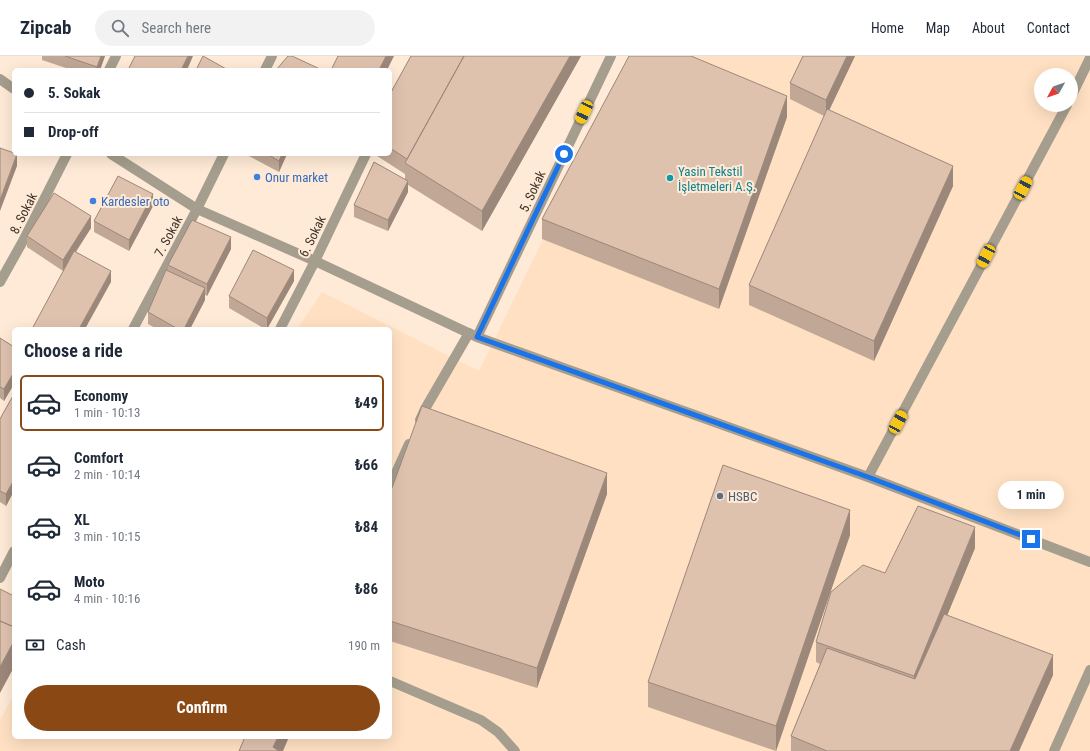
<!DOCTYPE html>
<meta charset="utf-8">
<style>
:root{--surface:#fff;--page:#f2f2f3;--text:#1f2937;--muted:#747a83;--line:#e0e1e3;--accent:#8a4914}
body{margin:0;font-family:"Roboto Condensed",sans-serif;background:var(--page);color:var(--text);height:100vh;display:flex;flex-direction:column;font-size:15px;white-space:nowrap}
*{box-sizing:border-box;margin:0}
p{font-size:13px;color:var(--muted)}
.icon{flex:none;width:22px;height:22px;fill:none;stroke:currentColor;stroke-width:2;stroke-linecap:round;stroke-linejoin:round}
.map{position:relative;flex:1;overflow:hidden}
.details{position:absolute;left:12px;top:271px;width:380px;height:412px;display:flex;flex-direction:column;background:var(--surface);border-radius:6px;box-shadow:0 4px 16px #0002}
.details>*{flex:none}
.top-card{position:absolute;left:12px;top:12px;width:380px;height:88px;border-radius:6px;box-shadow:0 4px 16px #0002;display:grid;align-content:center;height:88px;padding:0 12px;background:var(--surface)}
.needle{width:26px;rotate:230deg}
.fabs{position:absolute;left:1034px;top:12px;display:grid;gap:8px}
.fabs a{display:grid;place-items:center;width:44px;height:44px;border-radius:50%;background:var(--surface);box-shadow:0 4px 16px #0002;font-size:20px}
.end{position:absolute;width:18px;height:18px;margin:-9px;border:5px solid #1a73e8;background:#fff;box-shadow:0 0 0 2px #fff}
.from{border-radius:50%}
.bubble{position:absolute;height:28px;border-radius:14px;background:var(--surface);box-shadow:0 4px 16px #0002;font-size:13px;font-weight:700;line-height:28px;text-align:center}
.car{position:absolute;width:12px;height:24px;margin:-12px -6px;border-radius:5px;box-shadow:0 0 3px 1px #0007;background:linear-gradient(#f5c518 24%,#345 0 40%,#f5c518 0 76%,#345 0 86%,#f5c518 0)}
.top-card b{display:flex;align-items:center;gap:14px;height:38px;font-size:15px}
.top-card b+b{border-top:1px solid var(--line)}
.top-card i{width:10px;height:10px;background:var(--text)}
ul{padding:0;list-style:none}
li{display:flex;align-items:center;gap:12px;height:56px;margin:0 8px 6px;padding:0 4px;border:2px solid transparent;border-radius:6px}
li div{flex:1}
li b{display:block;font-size:15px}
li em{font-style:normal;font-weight:700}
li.current{border-color:var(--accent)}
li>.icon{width:36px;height:36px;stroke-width:1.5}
h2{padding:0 12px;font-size:18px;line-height:48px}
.pay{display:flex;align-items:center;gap:10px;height:44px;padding:0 12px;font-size:15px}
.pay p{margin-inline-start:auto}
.cta{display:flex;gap:8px;margin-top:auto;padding:8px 12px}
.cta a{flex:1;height:46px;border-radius:24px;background:var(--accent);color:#fff;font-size:16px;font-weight:700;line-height:46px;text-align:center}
header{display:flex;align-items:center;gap:24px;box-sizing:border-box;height:56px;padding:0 20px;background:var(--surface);border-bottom:1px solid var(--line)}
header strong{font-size:19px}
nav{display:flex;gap:22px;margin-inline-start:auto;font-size:14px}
.search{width:280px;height:36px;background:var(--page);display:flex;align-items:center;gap:10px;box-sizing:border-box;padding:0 14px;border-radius:22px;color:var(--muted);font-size:15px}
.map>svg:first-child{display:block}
.built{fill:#ffe0c2;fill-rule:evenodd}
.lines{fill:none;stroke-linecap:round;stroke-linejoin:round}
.lane{stroke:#a59e8e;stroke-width:10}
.street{stroke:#a59e8e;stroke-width:10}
.wall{fill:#c0a796}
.shaded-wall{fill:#9c887a}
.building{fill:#dfc2ae;stroke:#9c887a}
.route{stroke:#1a73e8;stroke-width:5}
.shop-dot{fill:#3f7fe0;stroke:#feead6;stroke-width:1.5}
.culture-dot{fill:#0f9aa8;stroke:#feead6;stroke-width:1.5}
.service-dot{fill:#5c6f8a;stroke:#feead6;stroke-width:1.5}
.labels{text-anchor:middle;stroke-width:4;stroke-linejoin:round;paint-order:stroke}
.culture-label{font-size:13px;fill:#0d838f;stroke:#feead6;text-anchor:start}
.shop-label{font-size:13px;fill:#366cbe;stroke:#feead6;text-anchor:start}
.street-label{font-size:13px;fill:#3e342b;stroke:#feead6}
.service-label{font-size:13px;fill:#4e5e75;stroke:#feead6;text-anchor:start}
</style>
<header>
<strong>Zipcab</strong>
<div class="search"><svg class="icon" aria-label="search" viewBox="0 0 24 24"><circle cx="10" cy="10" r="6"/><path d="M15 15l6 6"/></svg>Search here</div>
<nav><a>Home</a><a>Map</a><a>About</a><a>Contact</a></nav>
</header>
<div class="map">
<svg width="1090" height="695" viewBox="0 0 1090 695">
<rect width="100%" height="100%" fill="#feead6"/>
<path class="built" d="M632 0H1090V695H0V664L14 638V681H390V273H297L322 236 479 315ZM1041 19H1071V49H1041Z"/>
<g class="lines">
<path class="lane" d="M420 364 425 353 469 277
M390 430 409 388
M390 625 481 664 498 676 515 695"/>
<path class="street" d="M109 14 116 0
M265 14 272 0
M0 23 14 33
M1071 41 1090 2
M111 98 197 153 315 205 477 281 868 421 1067 49
M0 226 23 185 67 98
M133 273 197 153 224 98
M280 273 315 205 366 98
M477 281 611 0
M868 421 1090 506
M0 522 14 495
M1054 695 1090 614"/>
</g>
<path class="wall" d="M42 0H105L100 14H72L42 4Z
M411 0H581L482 175 408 129V136L388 175 354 161V149L405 123V118L374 98H390V38Z
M803 0H855L829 54 953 130 874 305 749 249V229L824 60 790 43V27Z
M787 61 719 253 542 183V163Z
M245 98H287L279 116Z
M153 150 129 195 94 176V165Z
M91 172 76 196 111 226 63 215 27 191V180Z
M231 193 207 240 205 239V244L190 273H157L148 268V256L168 215V209Z
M294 225 267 273H265L229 252V240Z
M0 282 14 291V328L4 345 0 342Z
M14 338V435L6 450 0 446V363Z
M390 437 607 438 537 632 390 585Z
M850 479 776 695 648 651V626Z
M975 492 947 559 1053 619 1019 695H791V680L820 608 816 606V586L885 517Z"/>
<path class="shaded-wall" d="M101 0H105L100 14H97V11Z
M188 0H193L187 14H181Z
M386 0H394L387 14H379Z
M570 0H581L482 175V155Z
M847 0H855L826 61V44Z
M787 40V61L719 253V233Z
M17 98V110L0 155V144Z
M282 98H287L279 116V105Z
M953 110V130L874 305V285Z
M408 125V136L388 175V164Z
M153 138V150L129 195V184Z
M91 160V172L63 215V204Z
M231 181V193L207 240V228Z
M294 214V225L267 273V262Z
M111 215V226L85 273H79Z
M205 232V244L190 273H184Z
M14 316V328L4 345V333Z
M607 417V438L537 632V612Z
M14 424V435L6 450V438Z
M850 454V479L776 695V670Z
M975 471V492L914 640V620Z
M14 585V611L0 637V611Z
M1053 599V619L1019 695H1010Z
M278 681H289L283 695H273V691Z"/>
<path class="building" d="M65 0H101L97 11Z
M135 0H188L181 14H128Z
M203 0 228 14H196Z
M288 0H292L322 14H276Z
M338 0H386L379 14H331Z
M411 0H464L407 103 390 92V38Z
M464 0H570L482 155 405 107Z
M629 0H691L787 40 719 233 542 163Z
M803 0H847L826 44 790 27Z
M827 53 953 110 874 285 749 229Z
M0 92 14 97V98H17L0 144Z
M267 98H282L279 105Z
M374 106 408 125 388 164 354 149Z
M118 120 153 138 129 184 94 165Z
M54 137 91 160 63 204 27 180Z
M192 164 231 181 207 228 168 209Z
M253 194 294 214 267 262 229 240Z
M74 195 111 215 79 273H32Z
M166 214 205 232 184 273H178L148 256Z
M0 282 14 291V316L4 333 0 331Z
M14 338V424L6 438 0 435V363Z
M422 350 607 417 537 612 390 565V437Z
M723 409 850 454 776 670 648 626Z
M918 450 975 471 914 620 816 586 831 536 863 509 885 517Z
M0 533 14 540V571L0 565Z
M944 558 1053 599 1010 695H827L791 680 827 592 915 623Z
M0 565 14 571V585L0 611Z
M245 681H278L273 691 279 695H239Z"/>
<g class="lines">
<path class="route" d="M564 98 477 281 868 421 1031 483"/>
</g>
<g class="shop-dot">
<circle cx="257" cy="121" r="4"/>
<circle cx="93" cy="145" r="4"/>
</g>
<circle class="culture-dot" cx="670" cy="122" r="4"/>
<circle class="service-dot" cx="720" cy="440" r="4"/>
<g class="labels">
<g class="culture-label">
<text x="678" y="120">Yasin Tekstil<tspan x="678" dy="15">İşletmeleri A.Ş.</tspan></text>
</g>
<g class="shop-label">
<text x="265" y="126">Onur market</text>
<text x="101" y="150">Kardesler oto</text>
</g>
<g class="street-label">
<text transform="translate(532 135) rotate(-65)" y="5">5. Sokak</text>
<text transform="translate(23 157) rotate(-63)" y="5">8. Sokak</text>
<text transform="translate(168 180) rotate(-62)" y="5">7. Sokak</text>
<text transform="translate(312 180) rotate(-64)" y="5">6. Sokak</text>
</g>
<g class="service-label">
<text x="728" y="445">HSBC</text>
</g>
</g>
</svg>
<div class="fabs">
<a><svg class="needle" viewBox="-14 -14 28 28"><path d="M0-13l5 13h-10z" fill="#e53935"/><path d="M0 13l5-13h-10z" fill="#747a83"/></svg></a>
</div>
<i class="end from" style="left:564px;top:98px"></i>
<i class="end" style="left:1031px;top:483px"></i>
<div class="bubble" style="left:998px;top:425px;width:66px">1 min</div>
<i class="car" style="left:584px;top:56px;rotate:205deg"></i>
<i class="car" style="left:1023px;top:132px;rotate:28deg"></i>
<i class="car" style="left:986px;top:200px;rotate:208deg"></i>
<i class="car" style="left:898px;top:366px;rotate:28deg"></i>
<div class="top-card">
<b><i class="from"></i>5. Sokak</b>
<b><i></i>Drop-off</b>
</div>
<section class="details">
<h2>Choose a ride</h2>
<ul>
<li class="current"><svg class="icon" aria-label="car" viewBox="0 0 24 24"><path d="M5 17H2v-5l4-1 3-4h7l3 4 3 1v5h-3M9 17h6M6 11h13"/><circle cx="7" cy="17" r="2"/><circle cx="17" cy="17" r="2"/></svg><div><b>Economy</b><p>1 min · 10:13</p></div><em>₺49</em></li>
<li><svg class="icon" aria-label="car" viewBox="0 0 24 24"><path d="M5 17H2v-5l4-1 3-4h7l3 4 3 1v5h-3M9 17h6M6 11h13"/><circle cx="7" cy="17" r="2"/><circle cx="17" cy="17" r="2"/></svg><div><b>Comfort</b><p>2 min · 10:14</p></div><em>₺66</em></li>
<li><svg class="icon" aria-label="car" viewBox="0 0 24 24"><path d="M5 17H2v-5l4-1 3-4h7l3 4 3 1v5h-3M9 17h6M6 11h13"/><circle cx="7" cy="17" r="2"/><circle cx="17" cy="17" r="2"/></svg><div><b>XL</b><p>3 min · 10:15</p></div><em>₺84</em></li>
<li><svg class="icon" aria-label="car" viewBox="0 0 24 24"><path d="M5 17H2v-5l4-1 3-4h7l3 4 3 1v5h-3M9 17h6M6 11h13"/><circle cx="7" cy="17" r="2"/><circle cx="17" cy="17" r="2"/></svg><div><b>Moto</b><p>4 min · 10:16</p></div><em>₺86</em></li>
</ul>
<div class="pay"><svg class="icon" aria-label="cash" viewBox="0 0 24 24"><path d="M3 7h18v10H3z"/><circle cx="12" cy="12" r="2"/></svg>Cash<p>190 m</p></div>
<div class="cta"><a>Confirm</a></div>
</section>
</div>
